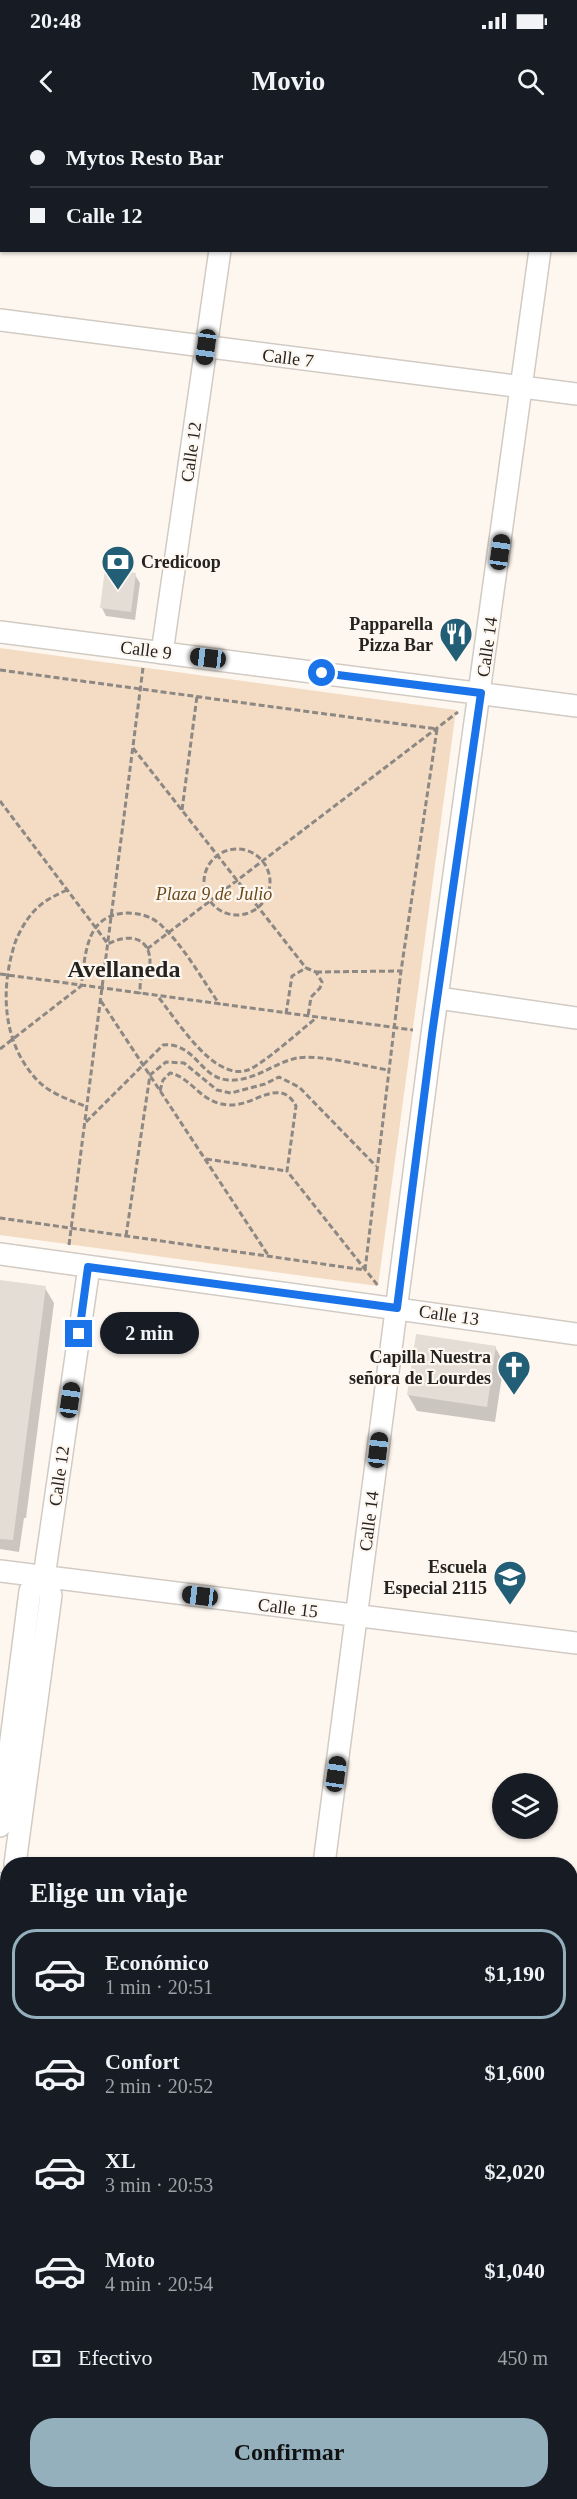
<!DOCTYPE html>
<html lang="es">
<meta charset="utf-8">
<style>
:root{--surface:#171b24;--page:#20242c;--text:#f1f3f6;--muted:#9ea1a6;--line:#363941;--accent:#94b0bd}
body{margin:0;font-family:Georgia,serif;background:var(--page);color:var(--text);height:100vh;display:flex;flex-direction:column;font-size:22px;white-space:nowrap}
*{box-sizing:border-box;margin:0}
p{font-size:20px;color:var(--muted)}
.icon{flex:none;width:33px;height:33px;fill:none;stroke:currentColor;stroke-width:2;stroke-linecap:round;stroke-linejoin:round}
.map{position:relative;flex:1;overflow:hidden}
.side{position:absolute;left:0px;top:1737px;width:578px;height:642px;display:flex;flex-direction:column;background:var(--surface);border-radius:24px 24px 0 0;box-shadow:0 2px 4px #0004}
.side>*{flex:none}
.guide{position:absolute;left:0px;top:0px;width:578px;height:132px;box-shadow:0 2px 4px #0004;display:grid;align-content:center;height:132px;padding:0 30px;background:var(--surface)}
.tools{position:absolute;left:492px;top:1653px;display:grid;gap:12px}
.tools a{display:grid;place-items:center;width:66px;height:66px;border-radius:50%;background:var(--surface);box-shadow:0 2px 4px #0004;font-size:30px}
.end{position:absolute;width:27px;height:27px;margin:-14px;border:8px solid #1a73e8;background:#fff;box-shadow:0 0 0 3px #fff}
.from{border-radius:50%}
.bubble{position:absolute;height:42px;border-radius:21px;background:var(--surface);box-shadow:0 2px 4px #0004;font-size:20px;font-weight:700;line-height:42px;text-align:center}
.car{position:absolute;width:18px;height:36px;margin:-18px -9px;border-radius:8px;box-shadow:0 0 4px 2px #0007;background:linear-gradient(#222 24%,#8ab4d8 0 40%,#222 0 76%,#8ab4d8 0 86%,#222 0)}
.guide b{display:flex;align-items:center;gap:21px;height:57px;font-size:22px}
.guide b+b{border-top:2px solid var(--line)}
.guide i{width:15px;height:15px;background:var(--text)}
ul{padding:0;list-style:none}
li{display:flex;align-items:center;gap:18px;height:90px;margin:0 12px 9px;padding:0 18px;border:3px solid transparent;border-radius:24px}
li div{flex:1}
li b{display:block;font-size:22px}
li em{font-style:normal;font-weight:700}
li.active{border-color:var(--accent)}
li>.icon{width:54px;height:54px;stroke-width:1.5}
h2{padding:0 30px;font-size:27px;line-height:72px}
.pay{display:flex;align-items:center;gap:15px;height:66px;padding:0 30px;font-size:22px}
.pay p{margin-inline-start:auto}
.button{display:flex;gap:12px;margin-top:auto;padding:12px 30px}
.button a{flex:1;height:69px;border-radius:24px;background:var(--accent);color:#111;font-size:24px;font-weight:700;line-height:69px;text-align:center}
.status{display:flex;justify-content:space-between;align-items:center;height:42px;padding:0 30px;background:var(--surface);direction:ltr}
.status svg{height:16px;fill:currentColor}
header{display:flex;justify-content:space-between;align-items:center;height:78px;padding:0 30px;background:var(--surface);font-size:27px;font-weight:700}
.map>svg:first-child{display:block}
.green{fill:#f3dcc3}
.shadow{fill:#0003}
.building{fill:#e3ddd6}
.lines{fill:none;stroke-linecap:round;stroke-linejoin:round}
.minor-casing{stroke:#d1cbc4;stroke-width:24}
.path{stroke:#8d8884;stroke-width:3;stroke-dasharray:6 3;stroke-linecap:butt}
.minor{stroke:#fff;stroke-width:21}
.route{stroke:#1a73e8;stroke-width:8}
.labels{text-anchor:middle;stroke-width:4.5;stroke-linejoin:round;paint-order:stroke}
.street-label{font-size:18px;fill:#252320;stroke:#fef7f0}
.poi-label{font-size:18px;font-weight:bold;fill:#252320;stroke:#fef7f0;text-anchor:end}
.park-label{font-size:18px;font-style:italic;fill:#6c491b;stroke:#fef7f0}
.district-label{font-size:24px;font-weight:bold;fill:#252320;stroke:#fef7f0}
</style>
<div class="status"><b>20:48</b><svg viewBox="0 0 49 12"><path d="M0 12V9h3v3zM5 12V6h3v6zM10 12V3h3v9zM15 12V0h3v12zM26 1h20v11H26zM47 4h2v5h-2z"/></svg></div>
<header><svg class="icon" aria-label="back" viewBox="0 0 24 24"><path d="M15 5l-7 7 7 7"/></svg>Movio<svg class="icon" aria-label="search" viewBox="0 0 24 24"><circle cx="10" cy="10" r="6"/><path d="M15 15l6 6"/></svg></header>
<div class="map">
<svg width="577" height="2379" viewBox="0 0 577 2379">
<rect width="100%" height="100%" fill="#fef7f0"/>
<path class="green" d="M0 528 456 590 378 1166 0 1115Z"/>
<path class="shadow" d="M135 455 140 463 135 500 106 496 102 488Z
M0 1162 45 1168 54 1183 26 1398H24L19 1432 0 1429Z
M495 1227 504 1243 495 1302 417 1291 408 1275Z"/>
<path class="building" d="M105 449 136 453 131 492 100 488Z
M0 1160 46 1166 13 1420 0 1419Z
M416 1214 496 1226 487 1287 407 1275Z"/>
<g class="lines">
<g class="minor-casing">
<path id="minor" d="M238 2V0
M558 2V0
M0 200 577 274
M0 512 577 586
M162 533 220 130
M438 878 577 898
M0 1134 577 1214
M0 1451 577 1523
M0 1706 30 1471 44 1457
M15 1744 51 1475 44 1457 89 1147
M324 1744 432 914 540 130
M0 1764 8 1766
M570 1834 577 1835
M0 1860 8 1803
M0 2065 8 2066
M570 2136H577
M570 2205 577 2152
M242 2379V2372
M547 2379 548 2372"/>
</g>
<path class="path" d="M0 550 437 609 401 851 365 1150 0 1098
M133 628 306 848
M0 681 108 824C126 814 150 815 150 842 150 850 144 853 141 859 140 863 140 869 140 874
M182 690 197 576
M204 762a33 33 0 1 1 66 0a33 33 0 1 1-66 0Z
M67 770C56 775 45 780 36 789 27 798 21 809 16 820 0 867 1 922 38 961 51 974 70 980 87 987
M147 829 458 592
M316 852 401 851
M0 854 413 910
M159 878C177 900 214 962 248 950 262 945 301 910 315 899
M101 881 268 1135
M286 894 292 856 306 848 316 852 322 862 320 868 311 877 308 896
M0 929 81 866C86 833 85 794 128 793 140 793 153 797 162 806 185 828 202 859 220 885
M160 971 163 960 170 953C193 958 200 984 230 985 255 986 280 956 296 986L287 1051 379 1167
M86 1002 163 925C195 922 200 958 228 960 254 962 273 943 297 938 320 934 364 946 388 950
M206 1039 287 1051
M126 1116 150 955 166 942 184 943 217 970 231 973 265 964 279 957 299 967 376 1046
M69 1125 143 548"/>
<use href="#minor" class="minor"/>
</g>
<g class="lines">
<path class="route" d="M79 1214 88 1147 397 1188 432 914 481 573 322 553"/>
</g>
<defs>
<g id="bank-pin" transform="scale(1.725)"><path d="M0 17L-7.5 6A9.5 9.5 0 1 1 7.5 6Z" fill="#235e77" stroke="#fef7f0"/><path d="M-6-4H6V4H-6ZM0-2.3a2.3 2.3 0 1 0 0 4.6a2.3 2.3 0 1 0 0-4.6Z" fill="#fff"/></g>
<g id="restaurant-pin" transform="scale(1.725)"><path d="M0 17L-7.5 6A9.5 9.5 0 1 1 7.5 6Z" fill="#235e77" stroke="#fef7f0"/><path d="M-5-6h1v4h1v-4h1v4h1v-4h1v5L-1.5 .5V6h-2V.5L-5-1ZM5-6V6H3V1.5H1.5Q1.5-4 5-6Z" fill="#fff"/></g>
<g id="church-pin" transform="scale(1.725)"><path d="M0 17L-7.5 6A9.5 9.5 0 1 1 7.5 6Z" fill="#235e77" stroke="#fef7f0"/><path d="M-1.2-6h2.4v3.5h3.3v2.4h-3.3V6h-2.4V-.1h-3.3v-2.4h3.3Z" fill="#fff"/></g>
<g id="school-pin" transform="scale(1.725)"><path d="M0 17L-7.5 6A9.5 9.5 0 1 1 7.5 6Z" fill="#235e77" stroke="#fef7f0"/><path d="M0-5L7-2L0 1L-7-2ZM-4 1L0 2.5L4 1V4Q0 6-4 4Z" fill="#fff"/></g>
</defs>
<g fill-rule="evenodd">
<use href="#bank-pin" x="118" y="442"/>
<use href="#restaurant-pin" x="456" y="514"/>
<use href="#church-pin" x="514" y="1247"/>
<use href="#school-pin" x="510" y="1457"/>
</g>
<g class="labels">
<g class="street-label">
<text transform="translate(288 238) rotate(7)" y="6">Calle 7</text>
<text transform="translate(191 332) rotate(-82)" y="6">Calle 12</text>
<text transform="translate(487 527) rotate(-82)" y="6">Calle 14</text>
<text transform="translate(146 530) rotate(7)" y="6">Calle 9</text>
<text transform="translate(449 1195) rotate(8)" y="6">Calle 13</text>
<text transform="translate(59 1356) rotate(-82)" y="6">Calle 12</text>
<text transform="translate(369 1401) rotate(-83)" y="6">Calle 14</text>
<text transform="translate(288 1488) rotate(7)" y="6">Calle 15</text>
</g>
<g class="poi-label">
<text x="141" y="448" text-anchor="start">Credicoop</text>
<text x="433" y="510">Papparella<tspan x="433" dy="21">Pizza Bar</tspan></text>
<text x="491" y="1243">Capilla Nuestra<tspan x="491" dy="21">señora de Lourdes</tspan></text>
<text x="487" y="1453">Escuela<tspan x="487" dy="21">Especial 2115</tspan></text>
</g>
<g class="park-label">
<text x="214" y="780">Plaza 9 de Julio</text>
</g>
<g class="district-label">
<text x="124" y="857">Avellaneda</text>
</g>
</g>
</svg>
<div class="tools">
<a><svg class="icon" aria-label="layers" viewBox="0 0 24 24"><path d="M12 4l9 5-9 5-9-5zM3 14l9 5 9-5"/></svg></a>
</div>
<i class="end from" style="left:322px;top:553px"></i>
<i class="end" style="left:79px;top:1214px"></i>
<div class="bubble" style="left:100px;top:1192px;width:99px">2 min</div>
<i class="car" style="left:206px;top:227px;rotate:188deg"></i>
<i class="car" style="left:500px;top:432px;rotate:8deg"></i>
<i class="car" style="left:208px;top:538px;rotate:277deg"></i>
<i class="car" style="left:70px;top:1280px;rotate:8deg"></i>
<i class="car" style="left:378px;top:1330px;rotate:7deg"></i>
<i class="car" style="left:200px;top:1476px;rotate:277deg"></i>
<i class="car" style="left:336px;top:1654px;rotate:8deg"></i>
<div class="guide">
<b><i class="from"></i>Mytos Resto Bar</b>
<b><i></i>Calle 12</b>
</div>
<section class="side">
<h2>Elige un viaje</h2>
<ul>
<li class="active"><svg class="icon" aria-label="car" viewBox="0 0 24 24"><path d="M5 17H2v-5l4-1 3-4h7l3 4 3 1v5h-3M9 17h6M6 11h13"/><circle cx="7" cy="17" r="2"/><circle cx="17" cy="17" r="2"/></svg><div><b>Económico</b><p>1 min · 20:51</p></div><em>$1,190</em></li>
<li><svg class="icon" aria-label="car" viewBox="0 0 24 24"><path d="M5 17H2v-5l4-1 3-4h7l3 4 3 1v5h-3M9 17h6M6 11h13"/><circle cx="7" cy="17" r="2"/><circle cx="17" cy="17" r="2"/></svg><div><b>Confort</b><p>2 min · 20:52</p></div><em>$1,600</em></li>
<li><svg class="icon" aria-label="car" viewBox="0 0 24 24"><path d="M5 17H2v-5l4-1 3-4h7l3 4 3 1v5h-3M9 17h6M6 11h13"/><circle cx="7" cy="17" r="2"/><circle cx="17" cy="17" r="2"/></svg><div><b>XL</b><p>3 min · 20:53</p></div><em>$2,020</em></li>
<li><svg class="icon" aria-label="car" viewBox="0 0 24 24"><path d="M5 17H2v-5l4-1 3-4h7l3 4 3 1v5h-3M9 17h6M6 11h13"/><circle cx="7" cy="17" r="2"/><circle cx="17" cy="17" r="2"/></svg><div><b>Moto</b><p>4 min · 20:54</p></div><em>$1,040</em></li>
</ul>
<div class="pay"><svg class="icon" aria-label="cash" viewBox="0 0 24 24"><path d="M3 7h18v10H3z"/><circle cx="12" cy="12" r="2"/></svg>Efectivo<p>450 m</p></div>
<div class="button"><a>Confirmar</a></div>
</section>
</div>
